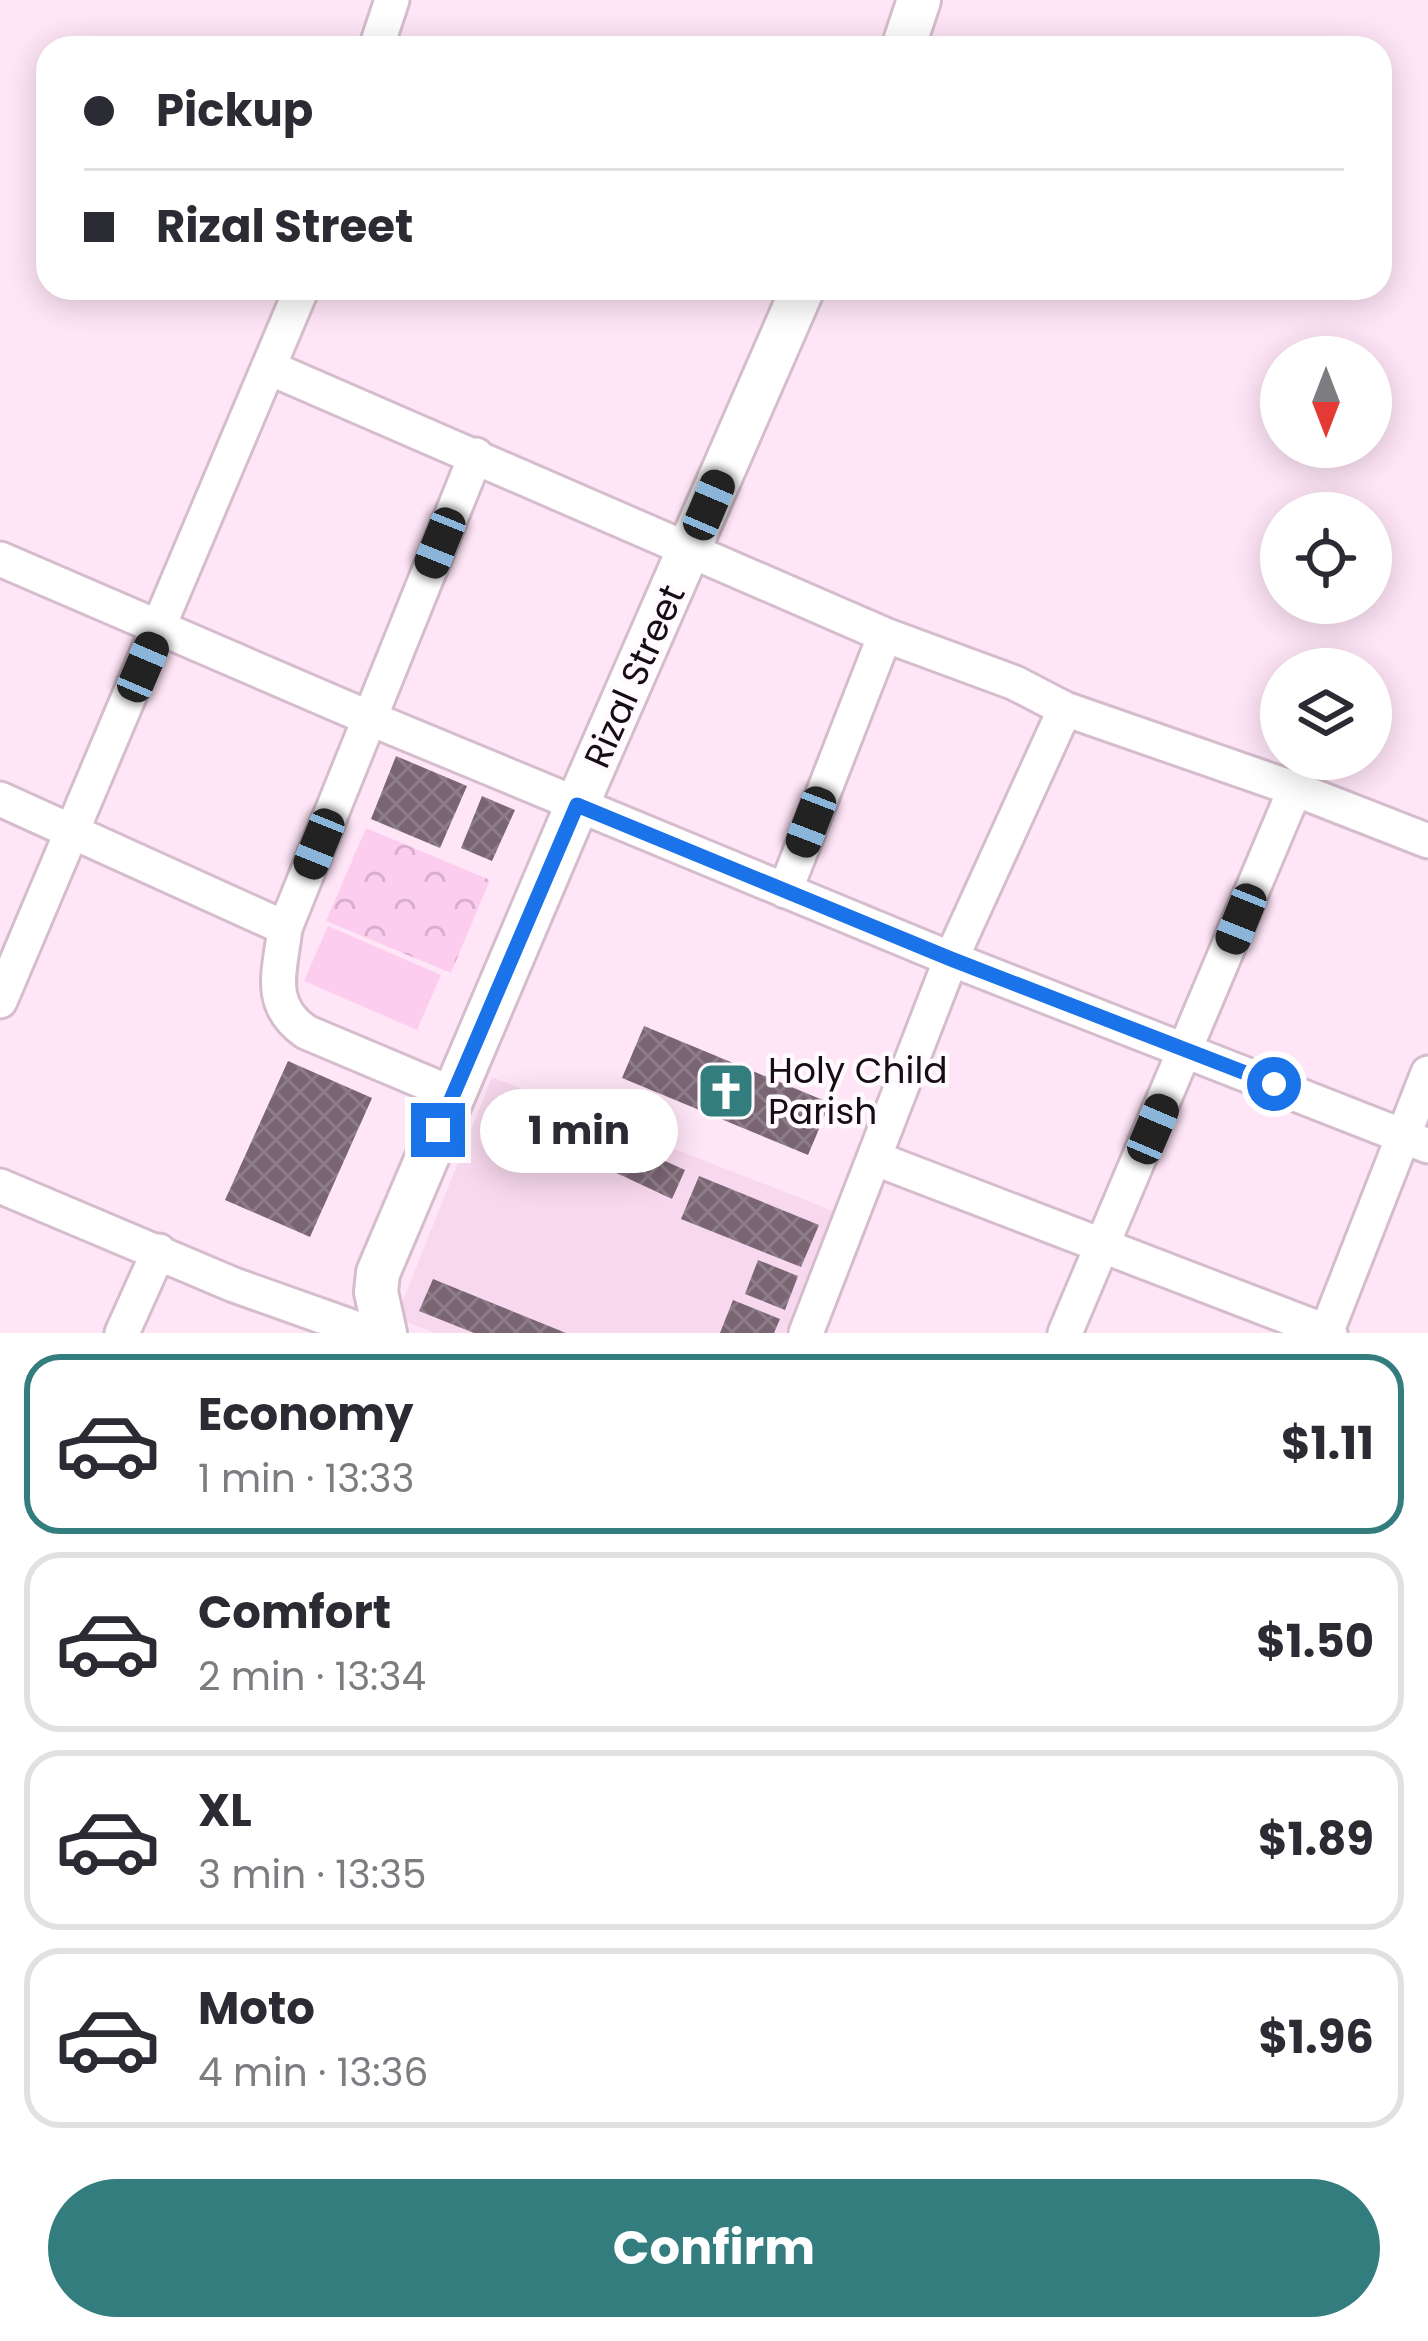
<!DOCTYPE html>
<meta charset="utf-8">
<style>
:root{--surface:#fff;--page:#f7f7f7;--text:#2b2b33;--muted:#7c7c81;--line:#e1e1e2;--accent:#347d7f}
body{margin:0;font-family:Poppins,sans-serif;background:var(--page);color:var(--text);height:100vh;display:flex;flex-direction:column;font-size:45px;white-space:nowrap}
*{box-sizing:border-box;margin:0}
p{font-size:39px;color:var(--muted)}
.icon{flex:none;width:66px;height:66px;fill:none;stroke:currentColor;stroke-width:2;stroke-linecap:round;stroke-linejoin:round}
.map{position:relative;height:1333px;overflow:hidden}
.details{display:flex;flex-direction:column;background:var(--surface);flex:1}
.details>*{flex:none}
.banner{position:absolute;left:36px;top:36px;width:1356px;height:264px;border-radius:36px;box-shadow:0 6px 30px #0003;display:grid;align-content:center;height:264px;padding:0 48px;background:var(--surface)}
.needle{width:78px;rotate:180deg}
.tools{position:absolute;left:1260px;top:336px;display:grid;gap:24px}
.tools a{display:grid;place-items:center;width:132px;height:132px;border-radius:50%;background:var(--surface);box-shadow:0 6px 30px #0003;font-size:60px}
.end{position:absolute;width:54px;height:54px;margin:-27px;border:15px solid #1a73e8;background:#fff;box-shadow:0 0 0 6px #fff}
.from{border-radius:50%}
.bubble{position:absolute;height:84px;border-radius:42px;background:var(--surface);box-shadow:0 6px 30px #0003;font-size:39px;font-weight:700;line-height:84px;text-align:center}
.car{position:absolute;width:36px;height:72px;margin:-36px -18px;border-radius:15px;box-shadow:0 0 9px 3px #0007;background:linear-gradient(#222 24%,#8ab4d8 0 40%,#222 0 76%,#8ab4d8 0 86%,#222 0)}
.banner b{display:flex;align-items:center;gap:42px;height:114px;font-size:45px}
.banner b+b{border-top:3px solid var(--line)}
.banner i{width:30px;height:30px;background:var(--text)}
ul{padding:21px 0 0;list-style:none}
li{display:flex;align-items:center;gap:36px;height:180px;margin:0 24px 18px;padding:0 24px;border:6px solid var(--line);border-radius:36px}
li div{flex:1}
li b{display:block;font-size:45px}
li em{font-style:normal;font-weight:700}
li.current{border-color:var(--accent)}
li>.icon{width:108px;height:108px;stroke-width:1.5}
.cta{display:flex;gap:24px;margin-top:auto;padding:24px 48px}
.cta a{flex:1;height:138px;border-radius:72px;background:var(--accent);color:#fff;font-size:48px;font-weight:700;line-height:138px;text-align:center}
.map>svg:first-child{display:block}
.built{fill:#f8d8ee}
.grass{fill:#fdcdef}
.forest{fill:url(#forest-crowns)}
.building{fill:url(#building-cross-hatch)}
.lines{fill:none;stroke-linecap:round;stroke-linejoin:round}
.minor-casing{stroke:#d5bdcd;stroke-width:39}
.major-casing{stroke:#d5bdcd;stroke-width:48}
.minor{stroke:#fff;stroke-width:33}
.major{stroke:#fff;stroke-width:42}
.route{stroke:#1a73e8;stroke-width:15}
.labels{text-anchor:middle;stroke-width:9;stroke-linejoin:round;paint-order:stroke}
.street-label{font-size:36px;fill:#150d13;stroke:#fffafd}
.poi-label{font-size:36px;fill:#150d13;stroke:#fffafd;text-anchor:start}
</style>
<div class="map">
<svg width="1428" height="1333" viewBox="0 0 1428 1333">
<defs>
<pattern id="forest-crowns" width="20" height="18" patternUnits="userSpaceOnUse" patternTransform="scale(3)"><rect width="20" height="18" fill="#fdcdef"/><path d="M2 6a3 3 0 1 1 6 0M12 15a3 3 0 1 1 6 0" fill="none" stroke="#d8afcc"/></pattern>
<pattern id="building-cross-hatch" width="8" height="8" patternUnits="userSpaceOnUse" patternTransform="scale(3)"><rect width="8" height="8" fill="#7a6573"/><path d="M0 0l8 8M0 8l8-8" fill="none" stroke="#8d7d88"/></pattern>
</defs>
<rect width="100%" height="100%" fill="#ffe6f7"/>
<path class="built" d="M492 1077 833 1211 785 1333H435L396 1318Z"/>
<path class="grass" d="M328 926 441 975 417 1030 304 981Z"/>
<path class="forest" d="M366 828 490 880 451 973 326 921Z"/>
<path class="building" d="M396 756 467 786 440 848 371 819Z
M482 796 515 810 492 861 461 848Z
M644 1026 830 1103 808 1155 622 1078Z
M288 1061 372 1098 310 1237 225 1200Z
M505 1096 601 1137 585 1173 490 1131Z
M621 1141 685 1170 672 1199 608 1169Z
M699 1176 819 1225 801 1267 681 1219Z
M758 1260 798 1276 785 1310 745 1294Z
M433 1279 566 1333H474L419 1311Z
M733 1300 780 1319 774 1333H720Z"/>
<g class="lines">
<g class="minor-casing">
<path id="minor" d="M376 48 392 0
M270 368 885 635 1015 683 1065 709 1295 789 1428 841
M0 559 369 718 951 959 1428 1146
M0 799 285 928
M785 891 885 635
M0 1001 302 288
M453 1094 306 1032C266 1004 280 972 285 928L476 455
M874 1158 1330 1333
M0 1186 234 1285 358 1329 383 1328
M122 1333 159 1251
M806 1333 951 959 1065 709
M1065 1333 1295 789
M1326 1333 1428 1073"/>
</g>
<g class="major-casing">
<path id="major" d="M903 48 919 0
M385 1333 376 1292 378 1273 577 805 803 288"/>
</g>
<use href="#minor" class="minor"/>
<use href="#major" class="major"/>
</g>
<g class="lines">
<path class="route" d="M438 1130 577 805 951 959 1274 1084"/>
</g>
<defs>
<g id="church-square" transform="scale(3)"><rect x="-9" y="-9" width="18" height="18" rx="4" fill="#347d7f" stroke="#fffafd"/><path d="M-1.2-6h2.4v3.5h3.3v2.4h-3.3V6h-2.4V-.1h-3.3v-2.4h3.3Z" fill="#fff"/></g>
</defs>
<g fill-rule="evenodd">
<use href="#church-square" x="726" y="1091"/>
</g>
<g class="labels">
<g class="street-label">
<text transform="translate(634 676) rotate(-66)" y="13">Rizal Street</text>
</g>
<g class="poi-label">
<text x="768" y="1083">Holy Child<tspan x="768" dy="41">Parish</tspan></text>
</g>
</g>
</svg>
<div class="tools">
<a><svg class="needle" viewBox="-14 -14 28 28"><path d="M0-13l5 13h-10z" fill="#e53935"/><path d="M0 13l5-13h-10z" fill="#7c7c81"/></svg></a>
<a><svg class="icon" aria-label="locate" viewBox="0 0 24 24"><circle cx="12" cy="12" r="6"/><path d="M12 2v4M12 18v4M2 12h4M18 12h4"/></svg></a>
<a><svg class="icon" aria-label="layers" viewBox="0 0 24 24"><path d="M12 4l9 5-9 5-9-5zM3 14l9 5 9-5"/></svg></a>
</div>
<i class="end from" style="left:1274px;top:1084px"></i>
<i class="end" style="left:438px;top:1130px"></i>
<div class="bubble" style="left:480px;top:1089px;width:198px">1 min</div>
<i class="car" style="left:709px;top:505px;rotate:23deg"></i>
<i class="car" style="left:440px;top:543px;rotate:202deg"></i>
<i class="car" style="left:143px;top:667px;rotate:23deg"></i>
<i class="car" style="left:811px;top:822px;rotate:201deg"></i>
<i class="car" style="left:319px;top:844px;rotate:202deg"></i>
<i class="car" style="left:1241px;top:919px;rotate:202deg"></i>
<i class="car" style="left:1153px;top:1129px;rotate:23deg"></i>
<div class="banner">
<b><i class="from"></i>Pickup</b>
<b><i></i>Rizal Street</b>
</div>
</div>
<section class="details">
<ul>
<li class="current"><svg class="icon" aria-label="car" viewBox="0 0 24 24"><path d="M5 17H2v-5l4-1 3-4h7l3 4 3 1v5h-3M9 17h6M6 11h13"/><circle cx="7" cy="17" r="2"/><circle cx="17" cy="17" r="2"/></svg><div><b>Economy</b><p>1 min · 13:33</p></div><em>$1.11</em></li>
<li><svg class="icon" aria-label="car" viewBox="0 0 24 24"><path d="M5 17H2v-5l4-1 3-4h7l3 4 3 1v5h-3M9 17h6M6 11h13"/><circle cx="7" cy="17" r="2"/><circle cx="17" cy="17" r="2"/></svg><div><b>Comfort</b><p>2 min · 13:34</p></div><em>$1.50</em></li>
<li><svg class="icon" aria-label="car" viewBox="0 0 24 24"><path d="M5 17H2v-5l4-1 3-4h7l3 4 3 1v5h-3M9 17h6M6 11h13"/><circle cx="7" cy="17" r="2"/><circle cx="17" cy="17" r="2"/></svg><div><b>XL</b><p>3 min · 13:35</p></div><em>$1.89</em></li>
<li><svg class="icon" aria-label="car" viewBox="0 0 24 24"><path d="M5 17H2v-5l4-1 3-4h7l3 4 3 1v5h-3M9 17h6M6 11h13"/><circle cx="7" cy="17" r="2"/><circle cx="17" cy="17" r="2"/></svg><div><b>Moto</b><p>4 min · 13:36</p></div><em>$1.96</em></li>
</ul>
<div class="cta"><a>Confirm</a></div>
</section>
